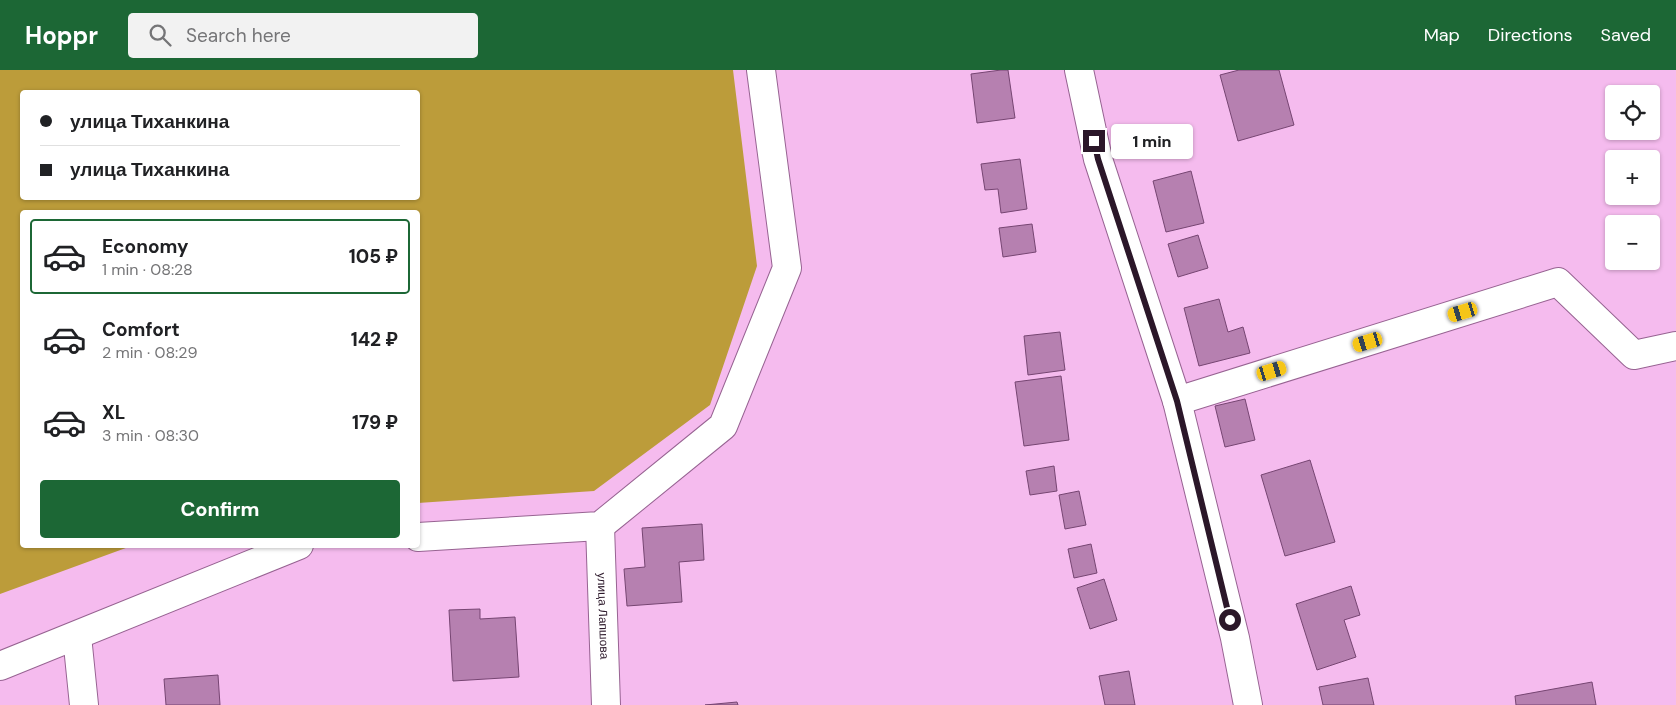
<!DOCTYPE html>
<meta charset="utf-8">
<style>
:root{--surface:#fff;--page:#f2f2f2;--text:#202124;--muted:#757577;--line:#e0e0e0;--accent:#1c6735}
body{margin:0;font-family:"DM Sans",sans-serif;background:var(--page);color:var(--text);height:100vh;display:flex;flex-direction:column;font-size:19px;white-space:nowrap}
*{box-sizing:border-box;margin:0}
p{font-size:16px;color:var(--muted)}
.icon{flex:none;width:28px;height:28px;fill:none;stroke:currentColor;stroke-width:2;stroke-linecap:round;stroke-linejoin:round}
.map{position:relative;flex:1;overflow:hidden}
.side{position:absolute;left:20px;top:140px;width:400px;height:338px;display:flex;flex-direction:column;background:var(--surface);border-radius:5px;box-shadow:0 1px 4px #0004}
.side>*{flex:none}
.hud{position:absolute;left:20px;top:20px;width:400px;height:110px;border-radius:5px;box-shadow:0 1px 4px #0004;display:grid;align-content:center;height:110px;padding:0 20px;background:var(--surface)}
.controls{position:absolute;left:1605px;top:15px;display:grid;gap:10px}
.controls a{display:grid;place-items:center;width:55px;height:55px;border-radius:5px;background:var(--surface);box-shadow:0 1px 4px #0004;font-size:25px}
.end{position:absolute;width:22px;height:22px;margin:-11px;border:6px solid #2b1729;background:#fff;box-shadow:0 0 0 2px #fff}
.from{border-radius:50%}
.bubble{position:absolute;height:35px;border-radius:5px;background:var(--surface);box-shadow:0 1px 4px #0004;font-size:16px;font-weight:800;line-height:35px;text-align:center}
.car{position:absolute;width:15px;height:30px;margin:-15px -8px;border-radius:6px;box-shadow:0 0 4px 1px #0007;background:linear-gradient(#f5c518 24%,#345 0 40%,#f5c518 0 76%,#345 0 86%,#f5c518 0)}
.hud b{display:flex;align-items:center;gap:18px;height:48px;font-size:19px}
.hud b+b{border-top:1px solid var(--line)}
.hud i{width:12px;height:12px;background:var(--text)}
ul{padding:9px 0 0;list-style:none}
li{display:flex;align-items:center;gap:15px;height:75px;margin:0 10px 8px;padding:0 10px;border:2px solid transparent;border-radius:5px}
li div{flex:1}
li b{display:block;font-size:19px}
li em{font-style:normal;font-weight:800}
li.on{border-color:var(--accent)}
li>.icon{width:45px;height:45px;stroke-width:1.5}
.cta{display:flex;gap:10px;margin-top:auto;padding:10px 20px}
.cta a{flex:1;height:58px;border-radius:5px;background:var(--accent);color:#fff;font-size:20px;font-weight:800;line-height:58px;text-align:center}
header{display:flex;align-items:center;gap:30px;box-sizing:border-box;height:70px;padding:0 25px;background:var(--accent);color:#fff}
header strong{font-size:24px}
nav{display:flex;gap:28px;margin-inline-start:auto;font-size:18px}
.search{width:350px;height:45px;background:var(--page);display:flex;align-items:center;gap:12px;box-sizing:border-box;padding:0 18px;border-radius:5px;color:var(--muted);font-size:19px}
.map>svg:first-child{display:block}
.forest{fill:#bc9c3a;fill-rule:evenodd}
.building{fill:#b680b0;stroke:#764572}
.lines{fill:none;stroke-linecap:round;stroke-linejoin:round}
.minor-casing{stroke:#976392;stroke-width:30}
.minor{stroke:#fff;stroke-width:28}
.route{stroke:#2b1729;stroke-width:6}
.labels{text-anchor:middle;stroke-width:4;stroke-linejoin:round;paint-order:stroke}
.street-label{font-size:12px;fill:#2b1729;stroke:#f5bbee}
</style>
<header>
<strong>Hoppr</strong>
<div class="search"><svg class="icon" aria-label="search" viewBox="0 0 24 24"><circle cx="10" cy="10" r="6"/><path d="M15 15l6 6"/></svg>Search here</div>
<nav><a>Map</a><a>Directions</a><a>Saved</a></nav>
</header>
<div class="map">
<svg width="1676" height="635" viewBox="0 0 1676 635">
<rect width="100%" height="100%" fill="#f5bbee"/>
<path class="forest" d="M0 0H733L757 196 710 335 594 421 418 433V142H22V475H134L0 524ZM22 22H418V128H22Z"/>
<path class="building" d="M1001 0H1008L1015 48 977 53 971 4Z
M1239 0H1279L1294 55 1238 71 1220 5Z
M1020 89 1027 139 1001 143 998 119 985 120 981 94Z
M1191 101 1204 153 1166 162 1153 111Z
M1032 154 1036 182 1003 187 999 158Z
M1198 165 1208 198 1178 207 1168 174Z
M1219 229 1228 262 1243 257 1250 283 1199 296 1184 238Z
M1060 262 1065 300 1028 305 1024 266Z
M1061 306 1069 370 1024 376 1015 312Z
M1245 329 1255 370 1225 377 1215 336Z
M1310 390 1335 472 1285 486 1261 405Z
M1054 396 1057 421 1030 425 1026 401Z
M1079 421 1086 455 1065 459 1059 425Z
M702 454 704 490 679 492 682 532 627 536 624 499 645 497 642 458Z
M1091 474 1097 503 1074 508 1068 479Z
M1104 509 1117 550 1090 559 1077 518Z
M1351 516 1360 545 1344 550 1356 587 1317 600 1296 534Z
M480 539V549L515 547 519 607 453 611 449 540Z
M1129 601 1135 635H1105L1099 606Z
M218 605 220 635H166L164 609Z
M1368 608 1374 635H1323L1319 617Z
M1592 612 1596 635H1516L1515 626Z
M737 632 738 635H705Z"/>
<g class="lines">
<g class="minor-casing">
<g id="minor">
<path d="M1079 0 1098 89 1177 331 1235 568 1248 635"/>
<path d="M1177 331 1558 212 1634 285 1676 276"/>
<path id="s1" d="M600 456 606 635"/>
<path d="M418 467 600 456 723 356 787 198 761 0"/>
<path d="M77 566 84 635"/>
<path d="M0 596 299 475"/>
</g>
</g>
<use href="#minor" class="minor"/>
</g>
<g class="lines">
<path class="route" d="M1094 71 1098 89 1177 331 1230 550"/>
</g>
<g class="labels">
<g class="street-label">
<text dy="4" stroke="none"><textPath href="#s1" startOffset="90">улица Лапшова</textPath></text>
</g>
</g>
</svg>
<div class="controls">
<a><svg class="icon" aria-label="locate" viewBox="0 0 24 24"><circle cx="12" cy="12" r="6"/><path d="M12 2v4M12 18v4M2 12h4M18 12h4"/></svg></a>
<a>+</a>
<a>−</a>
</div>
<i class="end from" style="left:1230px;top:550px"></i>
<i class="end" style="left:1094px;top:71px"></i>
<div class="bubble" style="left:1111px;top:54px;width:82px">1 min</div>
<i class="car" style="left:1463px;top:242px;rotate:253deg"></i>
<i class="car" style="left:1368px;top:272px;rotate:253deg"></i>
<i class="car" style="left:1272px;top:301px;rotate:73deg"></i>
<div class="hud">
<b><i class="from"></i>улица Тиханкина</b>
<b><i></i>улица Тиханкина</b>
</div>
<section class="side">
<ul>
<li class="on"><svg class="icon" aria-label="car" viewBox="0 0 24 24"><path d="M5 17H2v-5l4-1 3-4h7l3 4 3 1v5h-3M9 17h6M6 11h13"/><circle cx="7" cy="17" r="2"/><circle cx="17" cy="17" r="2"/></svg><div><b>Economy</b><p>1 min · 08:28</p></div><em>105 ₽</em></li>
<li><svg class="icon" aria-label="car" viewBox="0 0 24 24"><path d="M5 17H2v-5l4-1 3-4h7l3 4 3 1v5h-3M9 17h6M6 11h13"/><circle cx="7" cy="17" r="2"/><circle cx="17" cy="17" r="2"/></svg><div><b>Comfort</b><p>2 min · 08:29</p></div><em>142 ₽</em></li>
<li><svg class="icon" aria-label="car" viewBox="0 0 24 24"><path d="M5 17H2v-5l4-1 3-4h7l3 4 3 1v5h-3M9 17h6M6 11h13"/><circle cx="7" cy="17" r="2"/><circle cx="17" cy="17" r="2"/></svg><div><b>XL</b><p>3 min · 08:30</p></div><em>179 ₽</em></li>
</ul>
<div class="cta"><a>Confirm</a></div>
</section>
</div>
